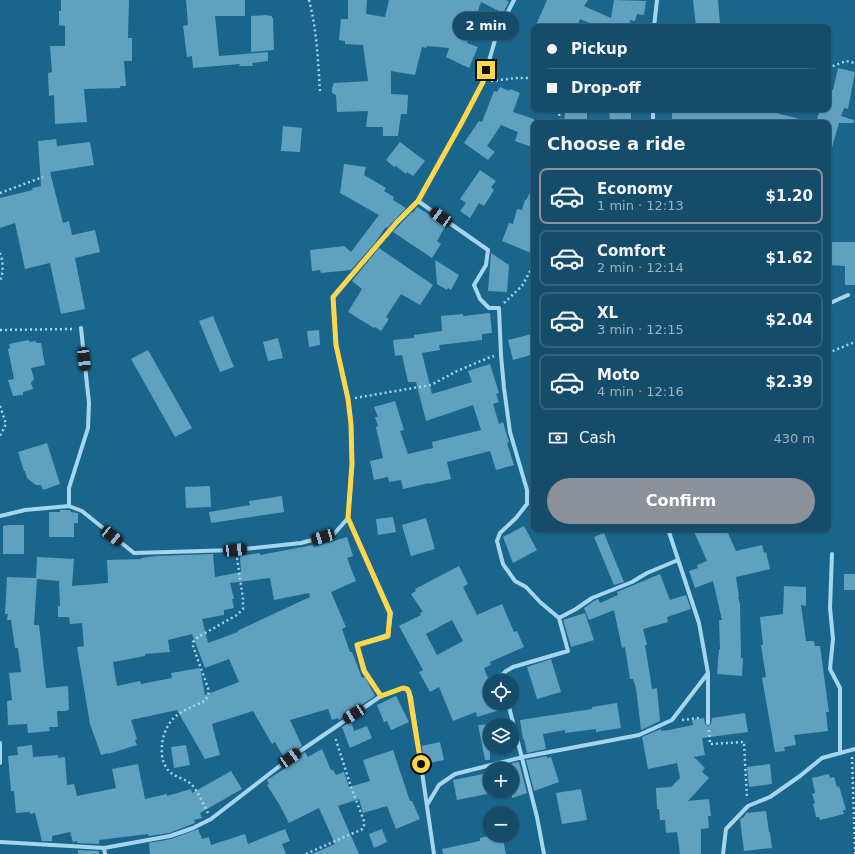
<!DOCTYPE html>
<meta charset="utf-8">
<style>
:root{--surface:#144c69;--page:#215671;--text:#f1f3f6;--muted:#9db4c0;--line:#33637d;--accent:#8c9099}
body{margin:0;font-family:"DejaVu Sans",sans-serif;background:var(--page);color:var(--text);height:100vh;display:flex;flex-direction:column;font-size:15px;white-space:nowrap}
*{box-sizing:border-box;margin:0}
p{font-size:13px;color:var(--muted)}
.icon{flex:none;width:22px;height:22px;fill:none;stroke:currentColor;stroke-width:2;stroke-linecap:round;stroke-linejoin:round}
.map{position:relative;flex:1;overflow:hidden}
.sheet{position:absolute;left:531px;top:120px;width:300px;height:412px;display:flex;flex-direction:column;background:var(--surface);border-radius:8px;box-shadow:0 1px 3px #0004,0 0 0 1px var(--line)}
.sheet>*{flex:none}
.hud{position:absolute;left:531px;top:24px;width:300px;height:88px;border-radius:8px;box-shadow:0 1px 3px #0004,0 0 0 1px var(--line);display:grid;align-content:center;height:88px;padding:0 16px;background:var(--surface)}
.fabs{position:absolute;left:483px;top:674px;display:grid;gap:8px}
.fabs a{display:grid;place-items:center;width:36px;height:36px;border-radius:50%;background:var(--surface);box-shadow:0 1px 3px #0004,0 0 0 1px var(--line);font-size:20px}
.end{position:absolute;width:18px;height:18px;margin:-9px;border:5px solid #ffd54a;background:#111;box-shadow:0 0 0 2px #111}
.from{border-radius:50%}
.bubble{position:absolute;height:28px;border-radius:14px;background:var(--surface);box-shadow:0 1px 3px #0004,0 0 0 1px var(--line);font-size:13px;font-weight:700;line-height:28px;text-align:center}
.car{position:absolute;width:12px;height:24px;margin:-12px -6px;border-radius:5px;box-shadow:0 0 3px 1px #0007;background:linear-gradient(#222 24%,#8ab4d8 0 40%,#222 0 76%,#8ab4d8 0 86%,#222 0)}
.hud b{display:flex;align-items:center;gap:14px;height:38px;font-size:15px}
.hud b+b{border-top:1px solid var(--line)}
.hud i{width:10px;height:10px;background:var(--text)}
ul{padding:0;list-style:none}
li{display:flex;align-items:center;gap:12px;height:56px;margin:0 8px 6px;padding:0 8px;border:2px solid var(--line);border-radius:8px}
li div{flex:1}
li b{display:block;font-size:15px}
li em{font-style:normal;font-weight:700}
li.selected{border-color:var(--accent)}
li>.icon{width:36px;height:36px;stroke-width:1.5}
h2{padding:0 16px;font-size:18px;line-height:48px}
.pay{display:flex;align-items:center;gap:10px;height:44px;padding:0 16px;font-size:15px}
.pay p{margin-inline-start:auto}
.primary-button{display:flex;gap:8px;margin-top:auto;padding:8px 16px}
.primary-button a{flex:1;height:46px;border-radius:24px;background:var(--accent);color:#fff;font-size:16px;font-weight:700;line-height:46px;text-align:center}
.map>svg:first-child{display:block}
.building{fill:#60a1c0;fill-rule:evenodd}
.lines{fill:none;stroke-linecap:round;stroke-linejoin:round}
.path{stroke:#a5d6ee;stroke-width:2.5;stroke-dasharray:2 3;stroke-linecap:butt}
.street{stroke:#a5d6ee;stroke-width:4}
.route{stroke:#ffd54a;stroke-width:5}
</style>
<div class="map">
<svg width="855" height="854" viewBox="0 0 855 854">
<rect width="100%" height="100%" fill="#1a658c"/>
<path class="building" d="M61 0H129L128 38H132V61H124L126 86H120V88L84 89 87 122 55 124 54 95 49 96 48 73 52 72 50 46H65V26L59 25V11H61Z
M186 0H245V16H215L219 56 268 52V61L252 63 253 66H239L240 64 193 68 192 56 187 57 183 26 188 25Z
M348 0H367L366 14 385 17 389 0H506L509 2 503 13 481 2 467 43 478 47 469 68 446 57 449 48 427 46 426 48 422 47 415 75 391 71V94L408 95 407 114H401L398 136H383V127H366L368 111 337 112 336 95 332 93V88L334 83 368 81 363 45 345 44V41L339 40 341 19H348Z
M547 0H588L584 6 611 18 614 0 646 1 644 15 637 14 635 21 630 20 629 26 632 27H599L580 19 577 27H535Z
M693 0H718L720 24 696 27Z
M266 15 272 16V18H273L274 50 251 52V16Z
M838 68 855 72 848 109 844 108 841 116 854 120V123H839L831 151H828V123H816L820 110 826 112V109H828L830 90H833Z
M500 87 509 91 510 89 520 93 513 112 534 119V148L515 141 518 132 501 125 487 146 495 152 488 160 464 143 479 121 482 122 494 91 497 92Z
M609 109H631V122L610 123Z
M672 109H760L800 119V123H672Z
M565 112 587 113V123H564Z
M283 126 302 128 300 152 281 151Z
M56 139 57 146 90 142 94 165 50 172 63 223 69 221 72 235 95 230 100 252 75 258 85 309 61 314 50 263 25 269 15 223 0 228V198L33 190 32 188 41 186 38 141Z
M400 142 425 161 413 176 407 172 406 174 396 166 394 167 386 160Z
M344 164 366 167 364 175 386 188 384 191 394 197 393 200 406 208 387 228 386 227 374 244 351 270 321 273 320 270 312 271 310 250 344 246 351 252 379 215 340 193Z
M480 170 496 181 491 187 494 190 484 206 479 203 470 218 460 211 466 203 460 199Z
M534 186V247L531 253 502 241 509 223 513 224 517 209 522 210 525 200H526Z
M417 207 446 225 437 241 441 244 432 258 393 232 412 212 413 213Z
M828 242H855V285H845V266L828 265Z
M379 248 433 285 420 305 401 294 386 317 389 319 381 331 375 327 374 328 348 312 362 289 352 281Z
M491 253 509 265 507 292 488 291Z
M435 260 459 275 451 290 448 288 447 290 437 284Z
M490 313 492 333 482 334V340L439 345 440 350 422 353 432 394 472 382 468 371 490 364 499 393 496 394 499 402 493 404 499 424 503 422 509 442 507 443 514 465 496 470 490 451 447 462 451 479 429 484V483L403 489 401 480 389 482 388 477 374 480 370 461 383 458 376 427 378 426 375 417H378L374 407 395 401 404 430 400 431 408 454 433 448 432 442 481 430 473 405 426 421 416 382H408L402 355 395 356 393 340 414 338V335L442 331 441 316 463 314V316Z
M213 316 234 367 220 372 199 321Z
M319 330 320 345 309 347 307 331Z
M532 334 534 342V354L513 360 508 340Z
M278 338 283 358 268 361 263 342Z
M29 340V342L36 341V343H41L45 365 31 368 34 379 31 383 33 389 23 392V395L13 396 8 380 14 379 8 349 10 348 9 344Z
M148 350 192 428 175 437 131 359Z
M47 443 60 484 43 490 41 485H36L27 478 25 471H24L18 452Z
M210 486 211 507 186 508 185 487Z
M282 496 284 512 211 523 209 512 250 505 249 501Z
M60 510H70L71 512 78 513V523H74V537H49V512H60Z
M393 517 396 532 378 535 376 519Z
M426 518 435 549 411 556 402 525Z
M10 525H24V554H3V526Z
M524 526 537 550 513 563 503 537Z
M693 529H726L736 551 762 545 764 553 766 552 770 569 736 577 739 597H738L740 604 741 658H743L742 676 717 674 719 649H720L719 620H722L713 581 695 588 689 571 698 568 697 565 707 561Z
M604 533 624 582 614 585 594 537Z
M347 537 353 556 347 558 356 581 331 592 346 627 342 629 350 652H352L362 678 365 677 375 696 357 708 347 712 348 714 339 720 338 718 332 720 328 709 290 720 302 746 284 758 275 742 272 744 253 711 212 724 220 755 205 759 177 710 131 720 137 739 135 740 137 745 108 754V753L101 755 90 724 77 647 84 646 82 623 70 624 69 617H58V606H60L59 581 37 579 34 625H39L46 688 68 686 69 710H66L67 711H57L58 727H49L50 731 28 733 27 724 8 725 7 701 12 700 9 673 21 672 18 648H15L11 620H7L8 614H5L7 577 36 578 37 557 74 559 72 586 108 583 107 560 142 559 141 558 157 556 213 554 215 577 241 572 240 556 260 553V555L313 545 314 547ZM270 578 274 600 309 593 310 597 237 631 238 632 208 643 202 619 224 615V610L234 608 232 599H234L230 583ZM192 634 205 668 229 659 239 682 205 695 200 668 171 673 172 678 141 684 140 681 117 686 113 662 145 656V654L170 652 168 640Z
M459 566 468 584 463 587 477 615 502 604 514 632 517 631 524 647 490 662 491 665 484 668 490 684V703H505L506 708 477 717 476 712 453 721 439 687 430 692 419 672 423 670 399 626 421 615 420 613 423 612 411 594 416 591 415 589ZM452 620 463 641 437 655 426 634Z
M660 574 670 600 686 595 691 609 667 617 668 622 643 629 647 645H645L652 689 657 688 660 721 641 730 636 688 633 679H630L625 647 622 648 614 610 589 620 584 608 594 601 598 599 600 603 618 595 617 592Z
M844 574H855V590H844Z
M784 586 806 587V606L801 605 806 641H814L815 646H820L829 712H826L828 731 794 735 796 745 784 747 785 751 775 752 762 678 766 677 761 645H763L760 617 783 614Z
M585 613 594 640 571 647 563 620Z
M551 659 561 692 537 699 527 667Z
M396 696 409 722 391 730 387 721 384 722 377 705Z
M617 703 621 728 596 732V729L565 733V730L543 734 546 749 527 753 524 739H523L520 720 592 709V707Z
M745 713 748 732 702 738 705 755 694 757 705 768 702 772 709 778 688 801 709 799 711 816H708L709 828 701 829V854H680L677 832 666 833 665 820H660L659 809H657L656 788 671 787 680 778 677 763 648 769 642 737 661 729V731L669 730 693 725 692 720 704 718 705 724 708 726 711 724 712 718Z
M351 721 354 731 367 726 372 738 350 748 342 727Z
M490 724V760H485L478 725Z
M440 742 444 760 424 764 422 746Z
M32 745 33 757 58 755V758L65 757 67 785 74 784 77 796 116 788 112 769 138 764 145 799 167 794V796L191 789 192 793 231 771 242 789 200 813 202 818 194 820 195 823 169 833 149 836 148 834 99 840V844L77 843V841L73 842 70 832 52 836V841H42L35 813 30 814V812L16 813 14 791H11L8 756 18 755 17 747Z
M186 745 190 765 174 768 171 747Z
M322 749 331 770H333L336 775 344 772 349 787 370 781 363 760 393 750 410 801H412L420 819 396 829 387 806 363 813 359 799 338 806 359 854H312L335 844 319 808 289 823 279 804 267 785 269 784 267 780 289 766 288 764 305 752 308 757Z
M547 756V758L551 757 559 782 534 791 526 760Z
M519 762 527 793 512 798V763Z
M770 764 772 784 749 787 747 767Z
M488 773 490 791H492V793L457 800 453 780Z
M829 774 830 778 834 777 837 787 839 786 846 810H843L844 814 820 820 819 817H816L813 804 815 803 812 794 815 793 812 778Z
M581 789 587 820 562 824 556 793Z
M766 811 769 832H770L772 848 744 851 740 819 744 817 746 813Z
M198 829 202 839 209 837 211 845 245 834 248 844 285 829 290 841 282 844 286 854H150L149 843 171 839Z
M382 829 387 842 374 848 369 834Z
M493 835H502L506 854H443L442 849 480 841V838Z
M78 850 99 851V854H78Z"/>
<g class="lines">
<path class="path" d="M309 0C317 30 318 61 320 92
M828 68 846 61 855 63
M491 81 516 78H534
M558 109 561 123
M0 193 43 177
M0 253C3 260 4 273 0 280
M504 303 522 286 534 264
M0 330 73 329
M828 353 855 342
M355 398 431 385 457 371 488 358 494 356
M0 406 6 424 0 436
M682 720 699 718 701 719
M709 730 710 744 744 742 747 799
M852 757 855 854
M208 813C203 804 198 791 191 784 183 777 171 777 166 767 157 753 163 726 176 716 183 710 194 706 203 702 207 698 208 696 209 691L193 646V642L198 637 237 615 243 609V599L237 558
M306 854 351 834 361 830 364 827V821L351 787 335 737"/>
<path class="street" d="M654 27 657 0
M653 123V109
M418 201 488 250 486 265 474 285 480 299 489 308H499L501 355 504 388 510 432 527 490V504L516 518 500 533 497 541 503 564 515 581 526 587 540 602 559 618
M828 304 848 295
M69 506V488L88 428 89 403 81 328
M0 516 25 510 69 506 82 511 134 553 235 550 301 543 334 534 348 518 352 464 351 424 348 399 336 345 333 297 397 222 418 201 462 122 483 82 497 33 514 0
M668 529 699 623 708 673V723
M832 554 830 608 833 639 830 669 840 688V753
M502 681V675L506 671 513 667 568 651 559 618 576 609 592 598 632 582 647 573 678 560
M381 696 403 688 407 689 411 697 434 854
M508 703 537 817 544 854
M0 743V763
M427 805 439 785 455 774 523 757 639 735 672 720 708 673
M0 842 104 848 170 836 193 828 211 819 290 758 381 696 365 671 357 645 388 635 391 613 348 518
M104 848 105 854
M723 854 726 829 748 806 770 797 800 776 822 758 855 749"/>
</g>
<g class="lines">
<path class="route" d="M421 764 409 692 407 689 403 688 381 696 364 671 357 645 388 636 390 613 348 518 352 464 351 424 348 399 336 345 333 297 397 222 418 201 462 122 483 82 486 70"/>
</g>
</svg>
<div class="fabs">
<a><svg class="icon" aria-label="locate" viewBox="0 0 24 24"><circle cx="12" cy="12" r="6"/><path d="M12 2v4M12 18v4M2 12h4M18 12h4"/></svg></a>
<a><svg class="icon" aria-label="layers" viewBox="0 0 24 24"><path d="M12 4l9 5-9 5-9-5zM3 14l9 5 9-5"/></svg></a>
<a>+</a>
<a>−</a>
</div>
<i class="end from" style="left:421px;top:764px"></i>
<i class="end" style="left:486px;top:70px"></i>
<div class="bubble" style="left:453px;top:12px;width:66px">2 min</div>
<i class="car" style="left:441px;top:217px;rotate:305deg"></i>
<i class="car" style="left:84px;top:359px;rotate:174deg"></i>
<i class="car" style="left:112px;top:536px;rotate:129deg"></i>
<i class="car" style="left:323px;top:537px;rotate:254deg"></i>
<i class="car" style="left:235px;top:550px;rotate:84deg"></i>
<i class="car" style="left:354px;top:714px;rotate:237deg"></i>
<i class="car" style="left:290px;top:758px;rotate:55deg"></i>
<div class="hud">
<b><i class="from"></i>Pickup</b>
<b><i></i>Drop-off</b>
</div>
<section class="sheet">
<h2>Choose a ride</h2>
<ul>
<li class="selected"><svg class="icon" aria-label="car" viewBox="0 0 24 24"><path d="M5 17H2v-5l4-1 3-4h7l3 4 3 1v5h-3M9 17h6M6 11h13"/><circle cx="7" cy="17" r="2"/><circle cx="17" cy="17" r="2"/></svg><div><b>Economy</b><p>1 min · 12:13</p></div><em>$1.20</em></li>
<li><svg class="icon" aria-label="car" viewBox="0 0 24 24"><path d="M5 17H2v-5l4-1 3-4h7l3 4 3 1v5h-3M9 17h6M6 11h13"/><circle cx="7" cy="17" r="2"/><circle cx="17" cy="17" r="2"/></svg><div><b>Comfort</b><p>2 min · 12:14</p></div><em>$1.62</em></li>
<li><svg class="icon" aria-label="car" viewBox="0 0 24 24"><path d="M5 17H2v-5l4-1 3-4h7l3 4 3 1v5h-3M9 17h6M6 11h13"/><circle cx="7" cy="17" r="2"/><circle cx="17" cy="17" r="2"/></svg><div><b>XL</b><p>3 min · 12:15</p></div><em>$2.04</em></li>
<li><svg class="icon" aria-label="car" viewBox="0 0 24 24"><path d="M5 17H2v-5l4-1 3-4h7l3 4 3 1v5h-3M9 17h6M6 11h13"/><circle cx="7" cy="17" r="2"/><circle cx="17" cy="17" r="2"/></svg><div><b>Moto</b><p>4 min · 12:16</p></div><em>$2.39</em></li>
</ul>
<div class="pay"><svg class="icon" aria-label="cash" viewBox="0 0 24 24"><path d="M3 7h18v10H3z"/><circle cx="12" cy="12" r="2"/></svg>Cash<p>430 m</p></div>
<div class="primary-button"><a>Confirm</a></div>
</section>
</div>
